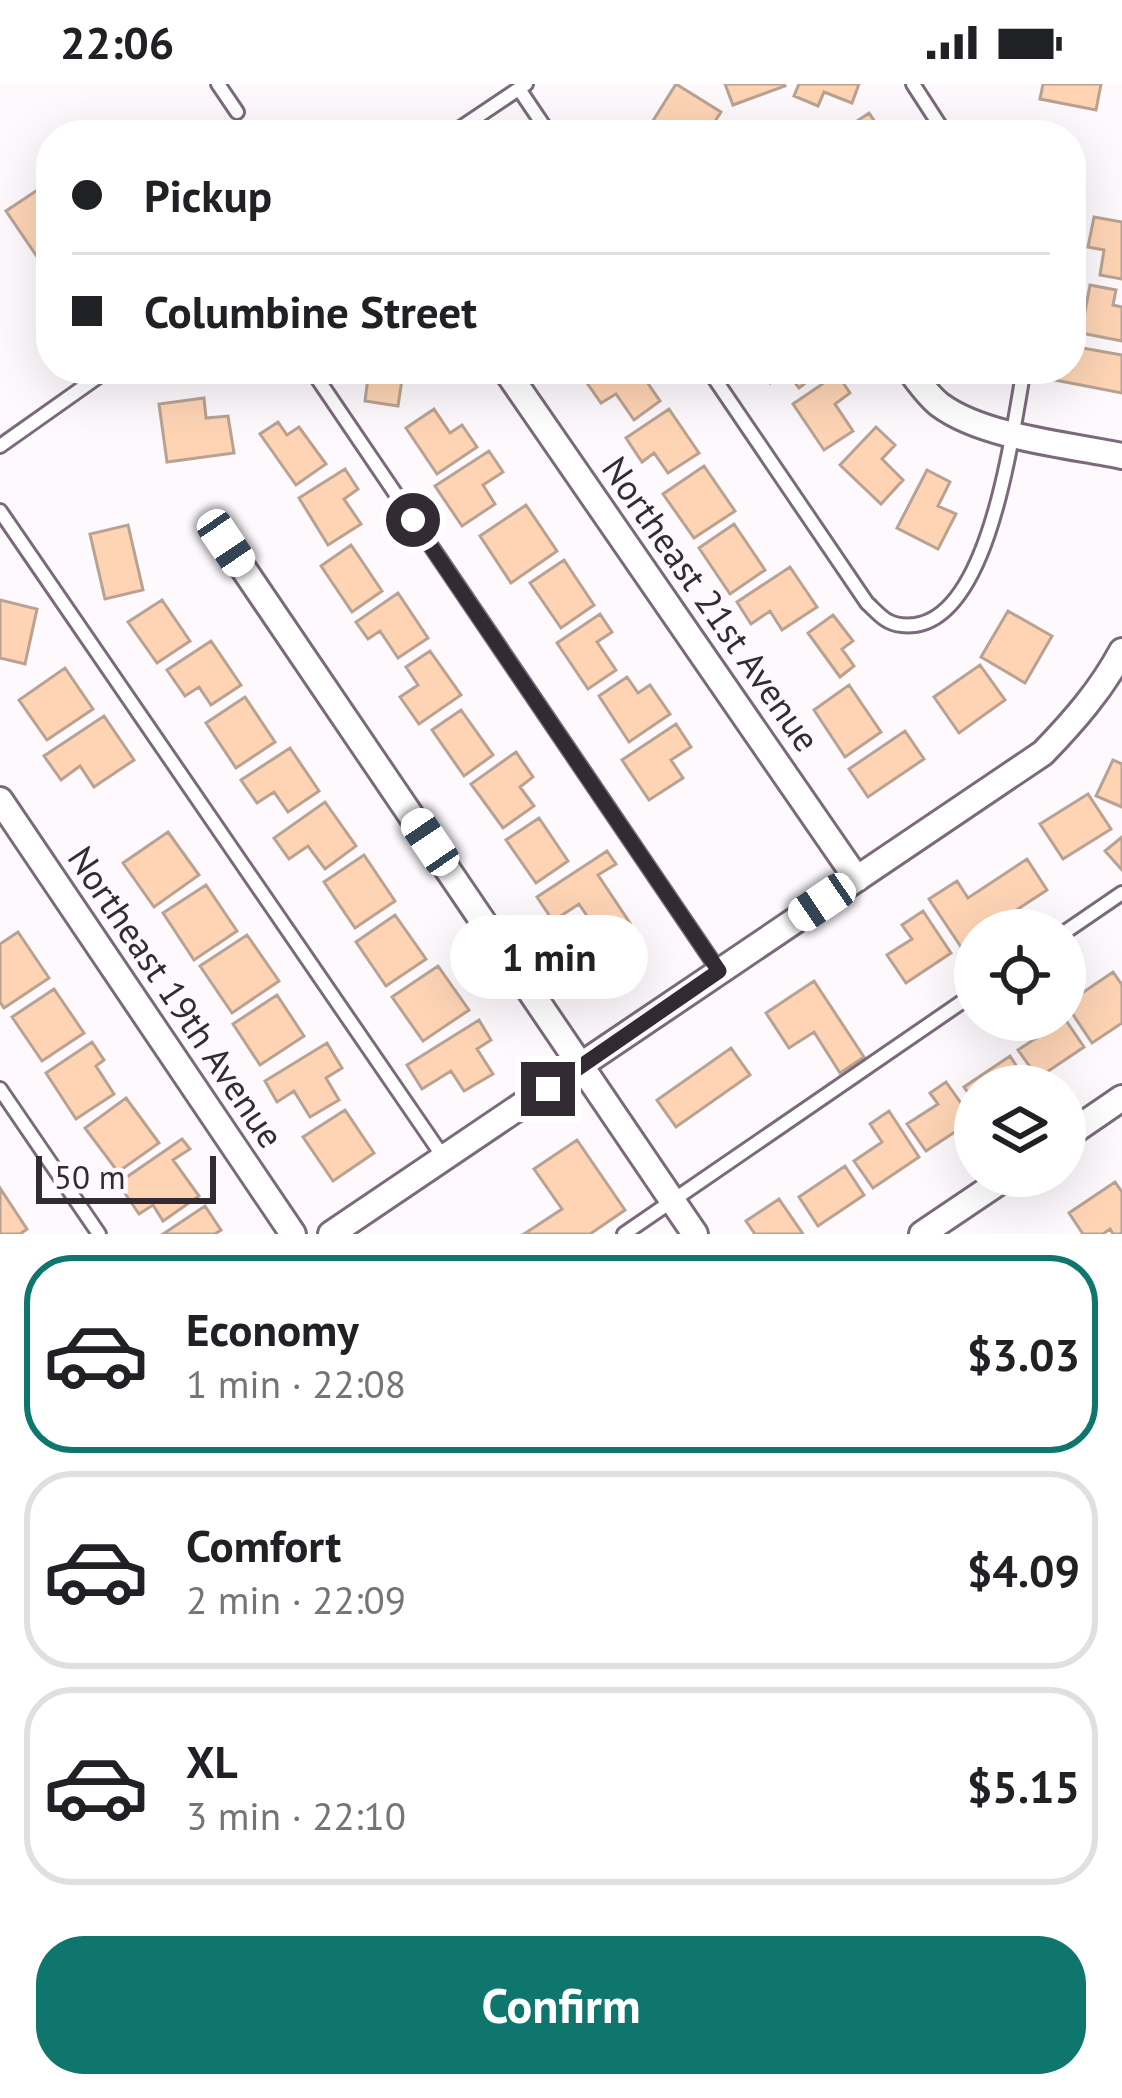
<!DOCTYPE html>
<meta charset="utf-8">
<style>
:root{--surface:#fff;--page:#f6f6f6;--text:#202124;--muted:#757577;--line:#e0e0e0;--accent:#0f766e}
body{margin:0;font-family:"PT Sans",sans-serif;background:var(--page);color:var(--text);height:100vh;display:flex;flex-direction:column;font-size:45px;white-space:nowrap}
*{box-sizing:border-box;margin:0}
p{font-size:39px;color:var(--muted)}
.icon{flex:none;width:66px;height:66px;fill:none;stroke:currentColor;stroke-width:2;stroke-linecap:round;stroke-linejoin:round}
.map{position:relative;height:1150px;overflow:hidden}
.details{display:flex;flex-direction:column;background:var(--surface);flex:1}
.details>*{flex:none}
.top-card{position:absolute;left:36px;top:36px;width:1050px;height:264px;border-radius:48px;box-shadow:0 12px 48px #0002;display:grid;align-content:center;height:264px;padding:0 36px;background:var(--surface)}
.controls{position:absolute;left:954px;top:825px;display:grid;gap:24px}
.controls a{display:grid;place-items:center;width:132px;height:132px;border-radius:50%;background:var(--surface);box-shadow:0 12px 48px #0002;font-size:60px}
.scale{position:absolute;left:36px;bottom:30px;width:180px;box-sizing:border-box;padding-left:12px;border:6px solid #322b33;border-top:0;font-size:33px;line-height:42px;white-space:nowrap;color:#322b33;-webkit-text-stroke:9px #fdf9fd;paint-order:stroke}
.end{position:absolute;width:54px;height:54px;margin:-27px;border:15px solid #322b33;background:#fff;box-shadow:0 0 0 6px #fff}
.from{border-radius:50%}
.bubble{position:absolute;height:84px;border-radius:42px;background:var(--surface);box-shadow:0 12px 48px #0002;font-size:39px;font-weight:800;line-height:84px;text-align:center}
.car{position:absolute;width:36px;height:72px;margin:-36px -18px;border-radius:15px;box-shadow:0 0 9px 3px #0007;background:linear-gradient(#fff 24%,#345 0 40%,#fff 0 76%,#345 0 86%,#fff 0)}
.top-card b{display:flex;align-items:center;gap:42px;height:114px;font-size:45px}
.top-card b+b{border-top:3px solid var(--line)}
.top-card i{width:30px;height:30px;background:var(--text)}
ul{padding:21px 0 0;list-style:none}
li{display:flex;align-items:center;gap:36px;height:198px;margin:0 24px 18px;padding:0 12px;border:6px solid var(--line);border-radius:48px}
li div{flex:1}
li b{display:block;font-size:45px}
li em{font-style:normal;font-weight:800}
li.current{border-color:var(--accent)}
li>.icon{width:108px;height:108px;stroke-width:1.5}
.action{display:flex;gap:24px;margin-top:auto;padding:24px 36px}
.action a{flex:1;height:138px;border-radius:48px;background:var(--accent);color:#fff;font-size:48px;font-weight:800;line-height:138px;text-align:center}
.status{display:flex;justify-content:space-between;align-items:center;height:84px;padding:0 60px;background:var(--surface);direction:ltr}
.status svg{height:33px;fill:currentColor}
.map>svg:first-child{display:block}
.building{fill:#fed4b5;stroke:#b9a292;stroke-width:3}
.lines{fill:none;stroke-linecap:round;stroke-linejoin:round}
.service-casing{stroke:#7b6a7c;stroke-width:18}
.minor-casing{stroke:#7b6a7c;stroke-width:30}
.service{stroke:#fff;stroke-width:12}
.minor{stroke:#fff;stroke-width:24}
.route{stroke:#322b33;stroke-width:15}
.labels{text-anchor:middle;stroke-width:9;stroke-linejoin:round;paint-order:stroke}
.street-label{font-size:36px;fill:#322b33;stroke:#fdf9fd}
</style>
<div class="status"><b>22:06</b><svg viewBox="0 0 49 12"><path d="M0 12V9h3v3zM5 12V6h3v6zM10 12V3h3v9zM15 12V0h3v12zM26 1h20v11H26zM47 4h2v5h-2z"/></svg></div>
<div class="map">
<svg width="1122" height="1150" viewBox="0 0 1122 1150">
<rect width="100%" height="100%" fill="#fdf9fd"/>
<path class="building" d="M676 0 721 28 706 51 693 43 687 51H651L646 48Z
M725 0H784L785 2 733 21Z
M799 0H859L852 19 824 8 818 22 794 12Z
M1043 0H1101L1096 26 1040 15Z
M869 29 884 51H845L842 47Z
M51 97V174L42 180 6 127Z
M1094 133 1122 138V195L1100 191 1104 166 1088 163Z
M1090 201 1116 206 1113 221 1122 223V257L1081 249Z
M1071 262 1122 271V309L1055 296 1057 285H1071Z
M369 285H419L418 292 403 289 398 322 365 317Z
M607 285H638L660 317 634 336 616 310 601 319 587 299Z
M759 285H824L799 304 786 287 770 299Z
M837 290 850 309 835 320 853 347 824 366 793 320Z
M204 314 206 334 228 332 234 369 167 378 159 320Z
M434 325 450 349 462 341 477 363 437 390 406 344Z
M669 325 699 369 668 389 654 369 642 378 626 354Z
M278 338 287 351 299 343 326 380 296 401 260 350Z
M876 343 895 361 882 375 903 396 881 420 840 381Z
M489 367 503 388 483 401 495 420 462 442 435 402Z
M704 382 735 427 694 454 663 410Z
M345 385 358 405 344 415 361 440 328 461 299 414Z
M927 386 950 398 938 422 956 430 938 465 897 444Z
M526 421 557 467 511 499 480 452Z
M734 440 765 486 730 510 699 464Z
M128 441 143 506 105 515 90 450Z
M351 461 382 507 352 528 321 482Z
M564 476 594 521 561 544 530 499Z
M790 483 817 523 782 546 770 527 751 540 737 518Z
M398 509 428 554 398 574 380 547 368 555 356 538Z
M0 516 37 525 25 580 0 574Z
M162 516 190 557 157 579 128 538Z
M1008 527 1052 552 1025 599 981 573Z
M600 530 612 548 597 558 616 586 588 605 557 559Z
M833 531 853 557 842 565 854 582 840 593 808 549Z
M211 557 241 601 211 621 199 603 185 612 167 586Z
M430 567 461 611 419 640 400 613 418 601 406 583Z
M980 581 1005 616 959 649 934 613Z
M65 584 93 625 47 656 19 616Z
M627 593 638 609 650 601 670 630 629 658 599 612Z
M849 601 881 648 845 673 814 626Z
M245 613 275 658 236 684 206 639Z
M461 626 493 671 464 692 432 646Z
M104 632 134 676 94 703 80 682 61 696 44 672Z
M676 640 691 663 671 676 683 694 649 716 622 676Z
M905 647 924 675 868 713 849 685Z
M290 664 319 707 288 728 274 708 257 719 241 696Z
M516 668 533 693 520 703 534 722 503 744 471 700Z
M1113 676 1122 680V723L1096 712Z
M1088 710 1111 745 1063 775 1040 740Z
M325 718 356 762 325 785 308 762 289 775 274 754Z
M539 734 568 777 536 799 506 756Z
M168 748 199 791 154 823 123 779Z
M1122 753V786L1105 767Z
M607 767 616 780 598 791 630 839 603 856 579 820 553 837 537 813Z
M364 771 395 817 355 844 324 798Z
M1027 775 1047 806 986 846H975V853L961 863 929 815 957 797 968 814Z
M206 801 237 847 194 876 163 829Z
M923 827 951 869 906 899 887 871 912 855 902 841Z
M395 831 426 875 386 902 356 858Z
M18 848 49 894 4 924 0 918V860Z
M247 851 279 897 232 929 200 882Z
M438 882 469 926 423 957 392 913Z
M1113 888 1122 901V939L1092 959 1066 920Z
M814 897 864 973 840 989 814 948 789 964 766 929Z
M54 905 84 949 42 977 12 933Z
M277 911 304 952 260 981 233 940Z
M1065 935 1084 963 1038 994 1018 966Z
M479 936 491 956 477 965 493 990 464 1007 451 987 422 1005 407 981Z
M92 958 104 976 96 982 114 1010 76 1035 46 989Z
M327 959 342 984 326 994 339 1016 310 1033 294 1007 277 1018 265 997Z
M731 964 750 991 676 1043 657 1016Z
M1010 972 1029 1001 975 1002V1019L964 1003Z
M946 998 973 1036 926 1067 907 1040 938 1020 930 1009Z
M126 1014 159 1059 118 1088 85 1044Z
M345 1026 374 1069 333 1097 303 1053Z
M889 1027 919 1073 873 1104 854 1077 882 1058 870 1040Z
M182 1055 190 1065 173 1076 199 1112 163 1137 153 1121 139 1130 118 1099Z
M577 1056 625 1126 590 1150H524L562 1125 534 1085Z
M845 1082 864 1111 818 1142 799 1113Z
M1115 1098 1122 1108V1150H1113L1110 1145 1103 1150H1083L1069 1129Z
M0 1104 27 1145 20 1150H0Z
M779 1115 803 1150H755L746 1137Z
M205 1122 221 1146 215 1150H163Z"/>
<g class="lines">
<g class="service-casing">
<path id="service" d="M218 0 237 28
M913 0 946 51
M519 5 550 51
M450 51 526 0
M311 285 719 887
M708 285 867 519C873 524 880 533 888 537 897 542 906 542 915 541 991 530 1012 348 1024 285
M0 362 109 285
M0 427 444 1074
M1065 848 1122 809
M0 1005 99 1150
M624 1150 975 909"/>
</g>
<g class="minor-casing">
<path id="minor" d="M505 285 857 795
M909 285C918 297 928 312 940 321 983 353 1069 361 1122 372
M226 459 695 1150
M0 716 293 1150
M1065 1053 1122 1014
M331 1150 1043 669C1074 637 1101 606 1122 567
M922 1150 1008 1092"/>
</g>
<use href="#service" class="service"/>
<use href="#minor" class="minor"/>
</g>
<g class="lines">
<path class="route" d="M413 436 719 887 548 1005"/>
</g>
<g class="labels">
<g class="street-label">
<text transform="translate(711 520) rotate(55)" y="13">Northeast 21st Avenue</text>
<text transform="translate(176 913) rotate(56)" y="13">Northeast 19th Avenue</text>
</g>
</g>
</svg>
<div class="controls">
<a><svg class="icon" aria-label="locate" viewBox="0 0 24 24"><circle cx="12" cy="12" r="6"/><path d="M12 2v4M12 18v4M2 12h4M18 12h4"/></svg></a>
<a><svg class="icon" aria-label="layers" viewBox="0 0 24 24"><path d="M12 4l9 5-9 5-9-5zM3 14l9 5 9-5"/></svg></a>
</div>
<div class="scale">50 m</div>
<i class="end from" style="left:413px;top:436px"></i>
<i class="end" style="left:548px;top:1005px"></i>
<div class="bubble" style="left:450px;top:831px;width:198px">1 min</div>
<i class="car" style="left:226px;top:459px;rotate:146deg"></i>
<i class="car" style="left:430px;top:758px;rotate:326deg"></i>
<i class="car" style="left:822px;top:818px;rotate:236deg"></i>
<div class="top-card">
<b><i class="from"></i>Pickup</b>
<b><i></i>Columbine Street</b>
</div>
</div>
<section class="details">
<ul>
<li class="current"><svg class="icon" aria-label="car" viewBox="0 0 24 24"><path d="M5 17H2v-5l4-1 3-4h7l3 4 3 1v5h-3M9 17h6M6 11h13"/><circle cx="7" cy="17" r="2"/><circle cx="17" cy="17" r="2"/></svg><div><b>Economy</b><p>1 min · 22:08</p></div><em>$3.03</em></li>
<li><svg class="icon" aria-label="car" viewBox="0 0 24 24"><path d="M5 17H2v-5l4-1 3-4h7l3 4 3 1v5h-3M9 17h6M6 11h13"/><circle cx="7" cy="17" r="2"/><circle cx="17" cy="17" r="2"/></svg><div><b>Comfort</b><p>2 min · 22:09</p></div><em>$4.09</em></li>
<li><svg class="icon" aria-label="car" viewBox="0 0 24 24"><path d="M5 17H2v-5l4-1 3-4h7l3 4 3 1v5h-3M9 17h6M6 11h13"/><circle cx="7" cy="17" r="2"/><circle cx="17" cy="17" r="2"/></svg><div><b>XL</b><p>3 min · 22:10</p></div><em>$5.15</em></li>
</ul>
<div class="action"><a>Confirm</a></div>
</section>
